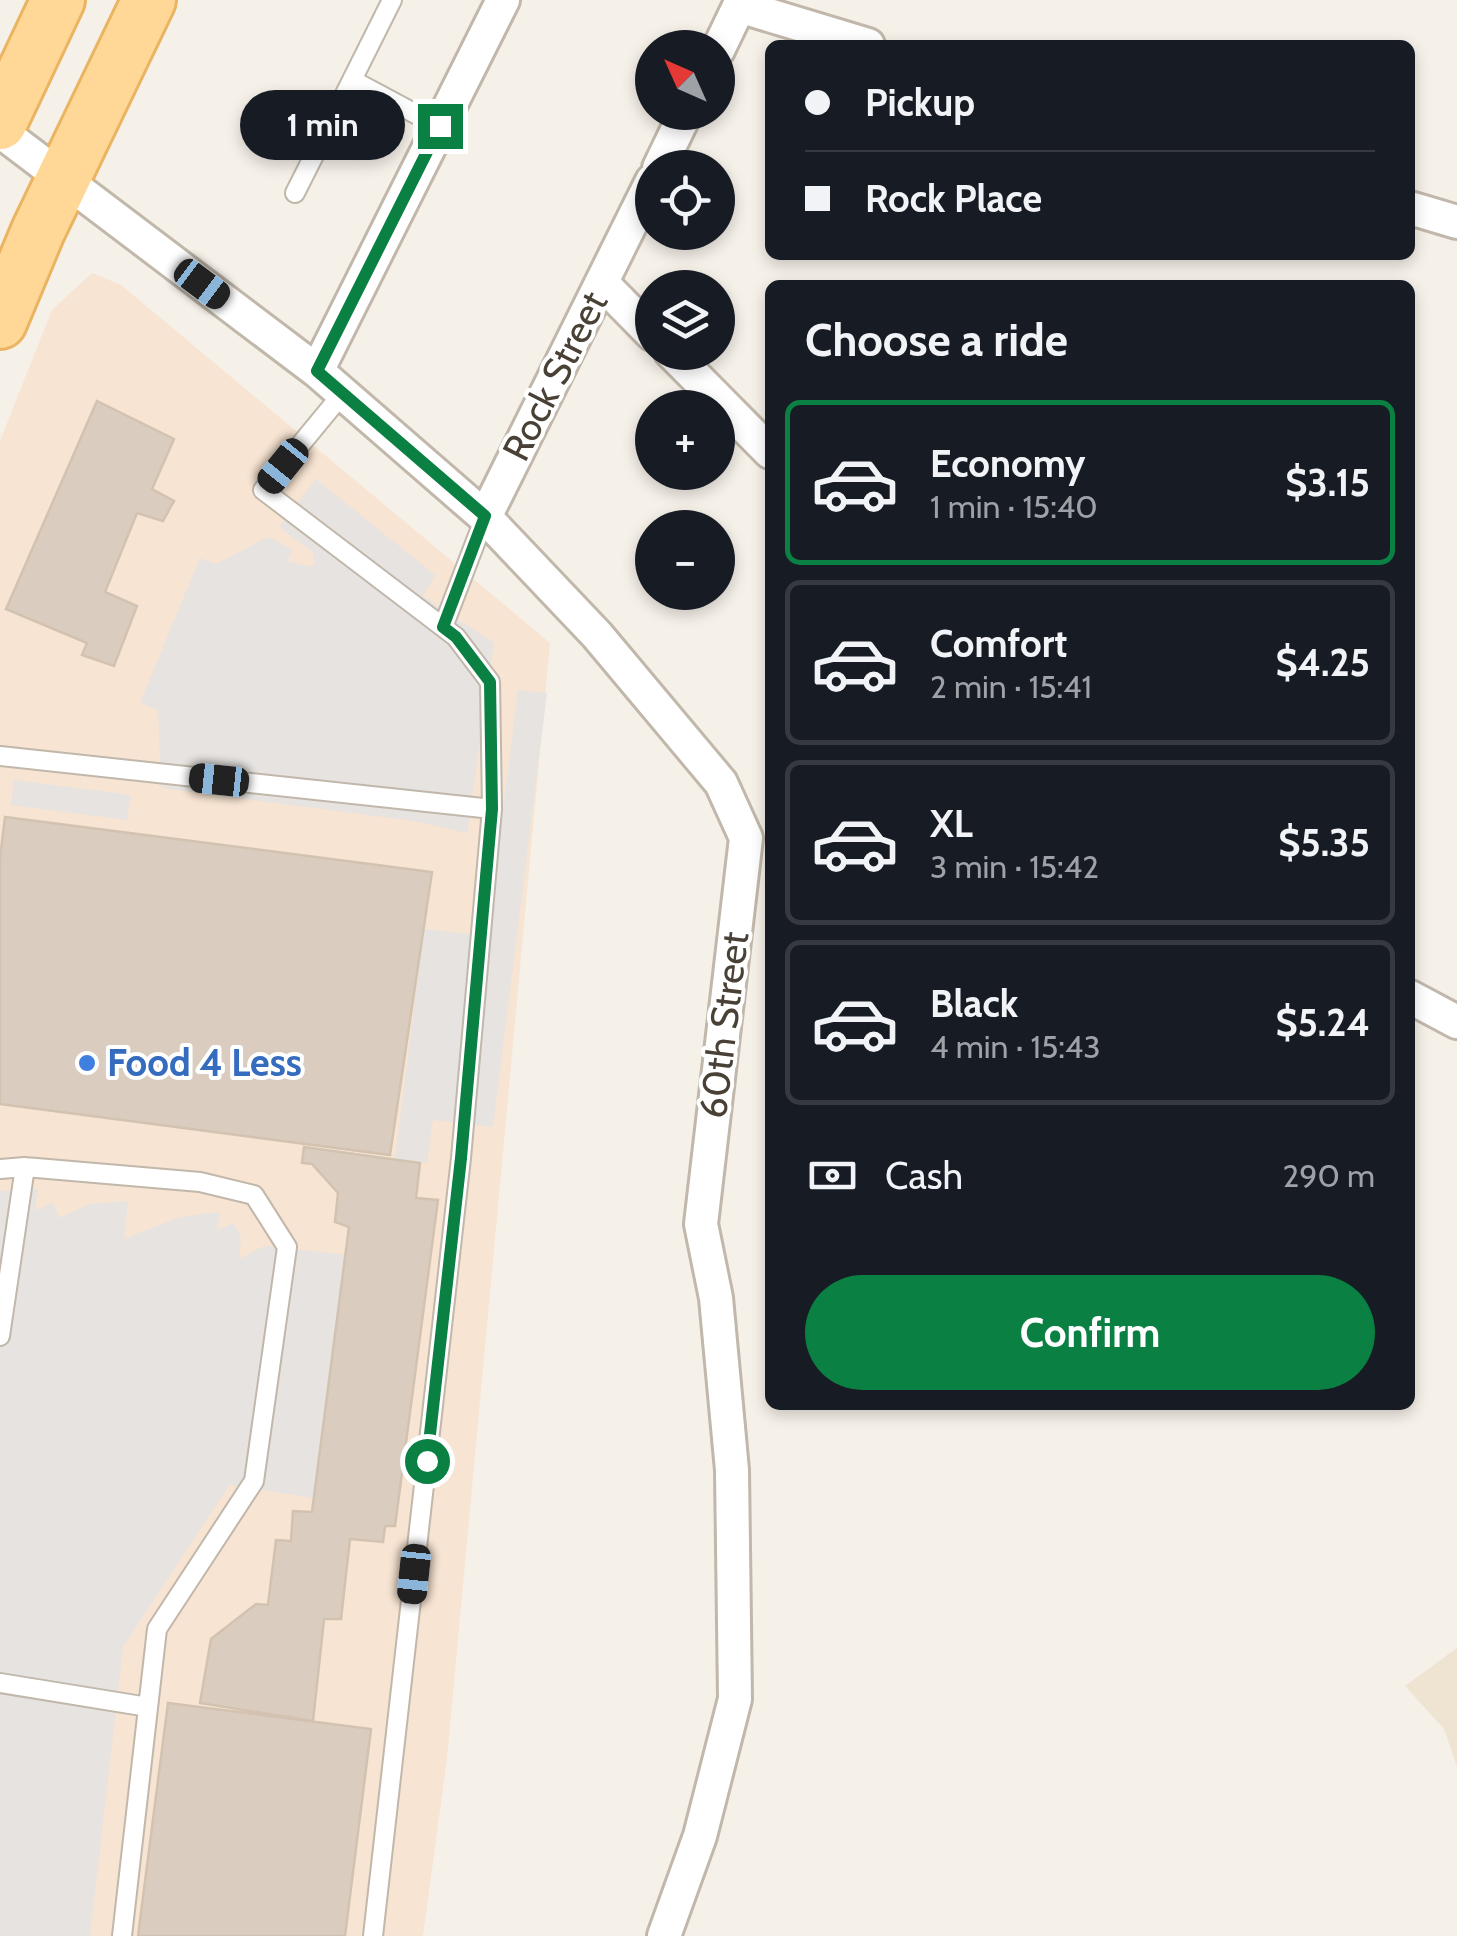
<!DOCTYPE html>
<meta charset="utf-8">
<style>
:root{--surface:#171b24;--page:#20242c;--text:#f1f3f6;--muted:#9ea1a6;--line:#363941;--accent:#0b8043}
body{margin:0;font-family:Cabin,sans-serif;background:var(--page);color:var(--text);height:100vh;display:flex;flex-direction:column;font-size:38px;white-space:nowrap}
*{box-sizing:border-box;margin:0}
p{font-size:32px;color:var(--muted)}
.icon{flex:none;width:55px;height:55px;fill:none;stroke:currentColor;stroke-width:2;stroke-linecap:round;stroke-linejoin:round}
.map{position:relative;flex:1;overflow:hidden}
.side{position:absolute;left:765px;top:280px;width:650px;height:1130px;display:flex;flex-direction:column;background:var(--surface);border-radius:15px;box-shadow:0 5px 15px #0003}
.side>*{flex:none}
.guide{position:absolute;left:765px;top:40px;width:650px;height:220px;border-radius:15px;box-shadow:0 5px 15px #0003;display:grid;align-content:center;height:220px;padding:0 40px;background:var(--surface)}
.needle{width:65px;rotate:315deg}
.controls{position:absolute;left:635px;top:30px;display:grid;gap:20px}
.controls a{display:grid;place-items:center;width:100px;height:100px;border-radius:50%;background:var(--surface);box-shadow:0 5px 15px #0003;font-size:50px}
.end{position:absolute;width:45px;height:45px;margin:-22px;border:12px solid #0b8043;background:#fff;box-shadow:0 0 0 5px #fff}
.from{border-radius:50%}
.bubble{position:absolute;height:70px;border-radius:35px;background:var(--surface);box-shadow:0 5px 15px #0003;font-size:32px;font-weight:700;line-height:70px;text-align:center}
.car{position:absolute;width:30px;height:60px;margin:-30px -15px;border-radius:12px;box-shadow:0 0 8px 2px #0007;background:linear-gradient(#222 24%,#8ab4d8 0 40%,#222 0 76%,#8ab4d8 0 86%,#222 0)}
.guide b{display:flex;align-items:center;gap:35px;height:95px;font-size:38px}
.guide b+b{border-top:2px solid var(--line)}
.guide i{width:25px;height:25px;background:var(--text)}
ul{padding:0;list-style:none}
li{display:flex;align-items:center;gap:30px;height:165px;margin:0 20px 15px;padding:0 20px;border:5px solid var(--line);border-radius:15px}
li div{flex:1}
li b{display:block;font-size:38px}
li em{font-style:normal;font-weight:700}
li.current{border-color:var(--accent)}
li>.icon{width:90px;height:90px;stroke-width:1.5}
h2{padding:0 40px;font-size:45px;line-height:120px}
.pay{display:flex;align-items:center;gap:25px;height:110px;padding:0 40px;font-size:38px}
.pay p{margin-inline-start:auto}
.action{display:flex;gap:20px;margin-top:auto;padding:20px 40px}
.action a{flex:1;height:115px;border-radius:60px;background:var(--accent);color:#fff;font-size:40px;font-weight:700;line-height:115px;text-align:center}
.map>svg:first-child{display:block}
.commercial{fill:#f7e4d2}
.education{fill:#efe4d1}
.parking{fill:#e6e3e0}
.building{fill:#dacdc0;stroke:#d2c2af;stroke-width:2.5}
.lines{fill:none;stroke-linecap:round;stroke-linejoin:round}
.service-casing{stroke:#c1b7aa;stroke-width:22}
.minor-casing{stroke:#c1b7aa;stroke-width:38}
.primary-casing{stroke:#eab461;stroke-width:58}
.service{stroke:#fff;stroke-width:18}
.minor{stroke:#fff;stroke-width:32}
.primary{stroke:#ffd897;stroke-width:52}
.route{stroke:#0b8043;stroke-width:12}
.shop-dot{fill:#3f7fe0;stroke:#fff;stroke-width:4}
.labels{text-anchor:middle;stroke-width:8;stroke-linejoin:round;paint-order:stroke}
.street-label{font-size:38px;fill:#494036;stroke:#fff}
.shop-label{font-size:38px;font-weight:bold;fill:#366cbe;stroke:#fff;text-anchor:start}
</style>
<div class="map">
<svg width="1457" height="1936" viewBox="0 0 1457 1936">
<rect width="100%" height="100%" fill="#f5f0e8"/>
<path class="commercial" d="M92 273 121 285 550 643 447 1758 423 1936H0V441L52 310Z"/>
<path class="education" d="M1457 1648V1767L1444 1729 1405 1686Z"/>
<path class="parking" d="M316 479 435 575 423 596 494 643 467 833 414 821 161 788 158 710 140 703 200 558 216 564 268 537 292 549 288 561 309 567 315 564 313 552 279 527Z
M518 690 547 693 493 1127 433 1120 427 1163 395 1159 424 929 487 936Z
M14 780 131 795 127 820 11 805Z
M38 1189 35 1211 53 1203 59 1218 90 1204 128 1201 124 1239 180 1217 220 1212 217 1230 234 1223 241 1238 239 1259 264 1246 349 1255 313 1498 229 1485 123 1647 90 1936H0V1191Z"/>
<path class="building" d="M97 401 174 439 152 489 174 501 163 521 137 513 105 592 137 606 114 666 82 655 87 643 6 609Z
M5 817 432 872 390 1155 0 1104V858Z
M304 1147 420 1163 416 1198 438 1200 395 1526H385L383 1542 350 1539 341 1619H324L313 1721 200 1703 211 1639 256 1604 268 1605 276 1540 291 1541 293 1511 312 1512 349 1227 335 1222 338 1193 312 1164 302 1163Z
M168 1703 371 1729 345 1936H138Z"/>
<g class="lines">
<g class="service-casing">
<path id="service" d="M352 80 392 0
M295 193 352 80 440 127
M443 627 485 517
M0 756 492 809 490 682 456 637 263 490 343 393
M0 1169 25 1167 200 1182 254 1195 287 1247 254 1481 157 1629 122 1936
M0 1336 25 1167
M0 1683 148 1707
M373 1936 461 1158 492 809"/>
</g>
<g class="minor-casing">
<path id="minor" d="M739 6 868 45
M718 50 742 0
M0 131 317 371 485 517 597 635 721 783 746 838 701 1224 716 1298 732 1470 735 1699 700 1836 664 1936
M659 168 686 112
M1410 208 1457 222
M602 283 652 334
M671 352 770 452
M317 371 503 0
M485 517 652 181
M1410 997 1457 1022"/>
</g>
<g class="primary-casing">
<path id="primary" d="M0 123 58 0
M0 322 38 231 149 0"/>
</g>
<use href="#service" class="service"/>
<use href="#minor" class="minor"/>
<use href="#primary" class="primary"/>
</g>
<g class="lines">
<path class="route" d="M427 1461 461 1158 492 809 490 682 456 637 443 627 485 516 317 371 440 126"/>
</g>
<circle class="shop-dot" cx="87" cy="1063" r="10"/>
<g class="labels">
<g class="street-label">
<text transform="translate(555 376) rotate(-63)" y="13">Rock Street</text>
<text transform="translate(724 1025) rotate(-83)" y="13">60th Street</text>
</g>
<g class="shop-label">
<text x="107" y="1076">Food 4 Less</text>
</g>
</g>
</svg>
<div class="controls">
<a><svg class="needle" viewBox="-14 -14 28 28"><path d="M0-13l5 13h-10z" fill="#e53935"/><path d="M0 13l5-13h-10z" fill="#9ea1a6"/></svg></a>
<a><svg class="icon" aria-label="locate" viewBox="0 0 24 24"><circle cx="12" cy="12" r="6"/><path d="M12 2v4M12 18v4M2 12h4M18 12h4"/></svg></a>
<a><svg class="icon" aria-label="layers" viewBox="0 0 24 24"><path d="M12 4l9 5-9 5-9-5zM3 14l9 5 9-5"/></svg></a>
<a>+</a>
<a>−</a>
</div>
<i class="end from" style="left:427px;top:1461px"></i>
<i class="end" style="left:440px;top:126px"></i>
<div class="bubble" style="left:240px;top:90px;width:165px">1 min</div>
<i class="car" style="left:202px;top:284px;rotate:127deg"></i>
<i class="car" style="left:283px;top:466px;rotate:219deg"></i>
<i class="car" style="left:219px;top:780px;rotate:276deg"></i>
<i class="car" style="left:414px;top:1574px;rotate:186deg"></i>
<div class="guide">
<b><i class="from"></i>Pickup</b>
<b><i></i>Rock Place</b>
</div>
<section class="side">
<h2>Choose a ride</h2>
<ul>
<li class="current"><svg class="icon" aria-label="car" viewBox="0 0 24 24"><path d="M5 17H2v-5l4-1 3-4h7l3 4 3 1v5h-3M9 17h6M6 11h13"/><circle cx="7" cy="17" r="2"/><circle cx="17" cy="17" r="2"/></svg><div><b>Economy</b><p>1 min · 15:40</p></div><em>$3.15</em></li>
<li><svg class="icon" aria-label="car" viewBox="0 0 24 24"><path d="M5 17H2v-5l4-1 3-4h7l3 4 3 1v5h-3M9 17h6M6 11h13"/><circle cx="7" cy="17" r="2"/><circle cx="17" cy="17" r="2"/></svg><div><b>Comfort</b><p>2 min · 15:41</p></div><em>$4.25</em></li>
<li><svg class="icon" aria-label="car" viewBox="0 0 24 24"><path d="M5 17H2v-5l4-1 3-4h7l3 4 3 1v5h-3M9 17h6M6 11h13"/><circle cx="7" cy="17" r="2"/><circle cx="17" cy="17" r="2"/></svg><div><b>XL</b><p>3 min · 15:42</p></div><em>$5.35</em></li>
<li><svg class="icon" aria-label="car" viewBox="0 0 24 24"><path d="M5 17H2v-5l4-1 3-4h7l3 4 3 1v5h-3M9 17h6M6 11h13"/><circle cx="7" cy="17" r="2"/><circle cx="17" cy="17" r="2"/></svg><div><b>Black</b><p>4 min · 15:43</p></div><em>$5.24</em></li>
</ul>
<div class="pay"><svg class="icon" aria-label="cash" viewBox="0 0 24 24"><path d="M3 7h18v10H3z"/><circle cx="12" cy="12" r="2"/></svg>Cash<p>290 m</p></div>
<div class="action"><a>Confirm</a></div>
</section>
</div>
